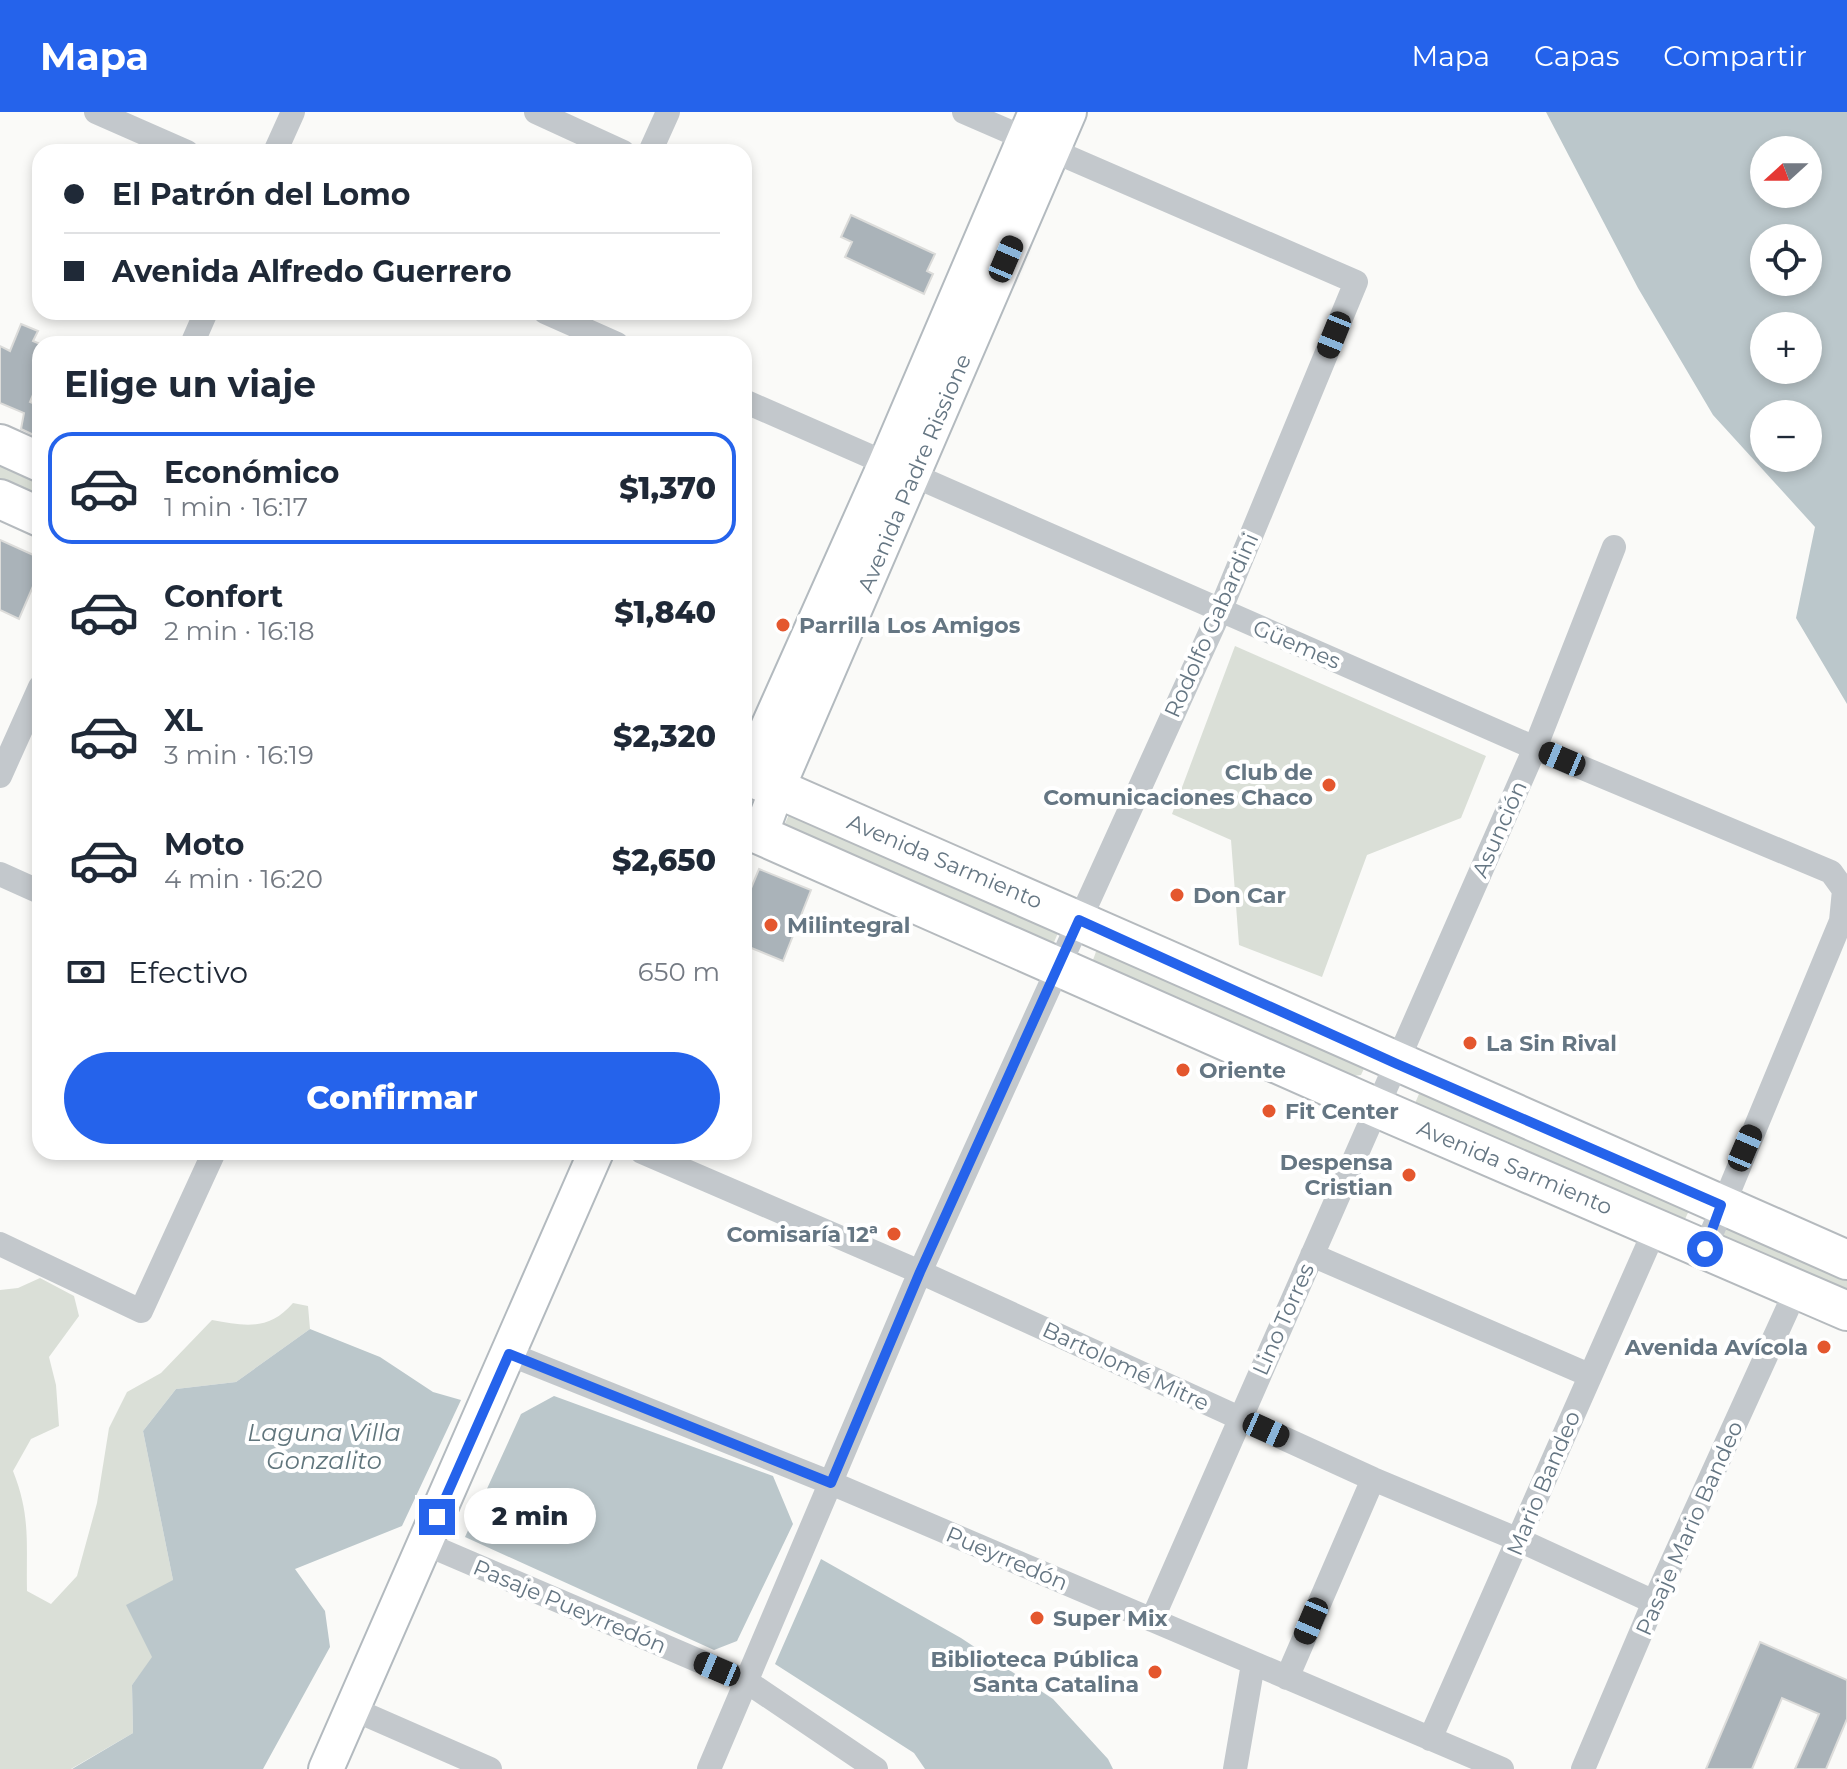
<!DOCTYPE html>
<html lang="es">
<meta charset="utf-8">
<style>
:root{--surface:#fff;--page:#f2f2f3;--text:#1f2937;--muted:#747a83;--line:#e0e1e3;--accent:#2563eb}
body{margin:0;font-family:Montserrat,sans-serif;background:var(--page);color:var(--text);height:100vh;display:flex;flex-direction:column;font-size:30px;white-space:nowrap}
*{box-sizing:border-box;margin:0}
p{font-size:26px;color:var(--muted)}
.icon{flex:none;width:44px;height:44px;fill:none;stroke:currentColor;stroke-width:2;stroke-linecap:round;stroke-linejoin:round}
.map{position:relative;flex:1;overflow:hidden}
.side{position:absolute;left:32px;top:224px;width:720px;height:824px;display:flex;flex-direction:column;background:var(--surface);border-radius:24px;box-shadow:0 4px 12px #0003}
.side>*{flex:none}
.banner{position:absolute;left:32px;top:32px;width:720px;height:176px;border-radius:24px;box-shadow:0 4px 12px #0003;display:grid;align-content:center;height:176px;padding:0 32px;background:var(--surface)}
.needle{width:52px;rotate:249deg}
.fabs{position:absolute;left:1750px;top:24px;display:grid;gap:16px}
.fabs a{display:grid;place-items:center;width:72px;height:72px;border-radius:50%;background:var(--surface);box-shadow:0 4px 12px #0003;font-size:40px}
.end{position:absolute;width:36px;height:36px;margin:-18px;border:10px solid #2563eb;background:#fff;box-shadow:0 0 0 4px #fff}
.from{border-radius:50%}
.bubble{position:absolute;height:56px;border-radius:28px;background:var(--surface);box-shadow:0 4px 12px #0003;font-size:26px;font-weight:800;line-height:56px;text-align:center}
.car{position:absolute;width:24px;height:48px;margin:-24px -12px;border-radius:10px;box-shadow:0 0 6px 2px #0007;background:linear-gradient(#222 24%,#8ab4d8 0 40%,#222 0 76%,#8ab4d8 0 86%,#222 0)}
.banner b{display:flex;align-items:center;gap:28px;height:76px;font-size:30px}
.banner b+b{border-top:2px solid var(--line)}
.banner i{width:20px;height:20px;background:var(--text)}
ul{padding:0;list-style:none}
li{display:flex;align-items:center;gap:24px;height:112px;margin:0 16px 12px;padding:0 16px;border:4px solid transparent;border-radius:24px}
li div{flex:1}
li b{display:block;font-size:30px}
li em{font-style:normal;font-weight:800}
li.on{border-color:var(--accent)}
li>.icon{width:72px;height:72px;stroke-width:1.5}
h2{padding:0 32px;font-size:36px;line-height:96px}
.pay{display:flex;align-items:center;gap:20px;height:88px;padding:0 32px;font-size:30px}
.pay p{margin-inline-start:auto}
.primary-button{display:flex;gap:16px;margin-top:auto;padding:16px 32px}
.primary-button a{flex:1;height:92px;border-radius:48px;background:var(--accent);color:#fff;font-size:32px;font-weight:800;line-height:92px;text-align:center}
header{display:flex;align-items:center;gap:48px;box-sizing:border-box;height:112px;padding:0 40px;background:var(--accent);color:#fff}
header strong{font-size:38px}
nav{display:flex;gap:44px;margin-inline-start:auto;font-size:28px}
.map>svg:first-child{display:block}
.green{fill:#dadfd7}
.water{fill:#bbc7cb;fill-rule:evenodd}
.building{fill:#aab3b9;stroke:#dcdcda;stroke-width:2}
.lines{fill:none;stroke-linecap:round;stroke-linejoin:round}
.secondary-casing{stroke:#b3babf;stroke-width:38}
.primary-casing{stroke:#b5babe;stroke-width:42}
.street{stroke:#c3c8cc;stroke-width:24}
.secondary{stroke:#fff;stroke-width:34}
.primary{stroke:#fff;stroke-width:38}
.route{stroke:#2563eb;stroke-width:10}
.poi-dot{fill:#e4572e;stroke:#fff;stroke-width:3}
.labels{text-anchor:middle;stroke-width:8;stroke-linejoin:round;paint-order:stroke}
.street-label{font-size:22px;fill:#657683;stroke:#fff}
.poi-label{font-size:22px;font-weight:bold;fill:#657683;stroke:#fff;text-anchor:start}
.water-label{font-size:24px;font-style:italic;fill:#60757c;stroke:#fff}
</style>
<header>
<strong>Mapa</strong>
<nav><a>Mapa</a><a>Capas</a><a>Compartir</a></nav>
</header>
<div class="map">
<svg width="1847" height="1657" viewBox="0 0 1847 1657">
<rect width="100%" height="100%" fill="#fafaf8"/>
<path class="green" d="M0 344 40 362V389L0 372Z
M1235 534 1486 644 1461 706 1367 743 1322 865 1239 833 1231 728 1172 702Z
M792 696 1060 816 1050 840 781 720Z
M1098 834 1367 950 1361 963 1353 964 1096 856 1093 848Z
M1424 970 1692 1092 1680 1118 1413 996Z
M1730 1107 1847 1159V1187L1719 1130Z
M40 1166 74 1184 79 1204 49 1245 56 1273 59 1314 31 1327 13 1359C31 1404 26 1432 27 1479L51 1492 77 1464 97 1391 109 1316 127 1280 161 1261 212 1208C245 1214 269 1219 293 1191L308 1194 310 1217 236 1270 176 1277 143 1319 173 1468 153 1545 132 1573 133 1621 71 1657H0V1178L18 1176Z"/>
<path class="water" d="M1546 0H1847V592L1796 506 1815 415 1713 303 1638 176ZM1764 38H1808V82H1764ZM1764 126H1808V170H1764ZM1764 214H1808V258H1764ZM1764 302H1808V346H1764Z
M310 1217 380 1245 433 1280 461 1288 402 1414 295 1457 325 1499 330 1535 263 1657H72L133 1621 132 1573 152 1545 126 1493 173 1468 143 1319 176 1277 236 1270Z
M554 1284 773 1364 793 1412 737 1529 714 1538 465 1425 521 1302Z
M821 1447 961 1526 1053 1587 1108 1647 1113 1657H925L914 1641 775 1552Z"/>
<path class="building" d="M851 103 935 142 927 159 933 162 924 182 845 145 852 130 841 125Z
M21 212 38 219 33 229 40 232V266L30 290 40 294V326L21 317 24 301 0 291V234L10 239Z
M0 428 40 446V458L19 507 0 498Z
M759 757 811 778 783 849 744 833V793Z
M1760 1530 1847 1568V1607L1826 1657H1795L1819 1602 1782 1586 1752 1657H1706Z"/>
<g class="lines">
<g class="secondary-casing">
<path id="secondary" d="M744 669 885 353 1036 0
M760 723 777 677 1069 0
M326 1657 596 1040"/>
</g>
<g class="primary-casing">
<path id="primary" d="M0 332 40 350
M0 387 40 405
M744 662C1112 823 1480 986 1847 1148
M744 716 1375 995 1847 1199"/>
</g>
<path class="street" d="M96 0 187 40
M536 0 623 40
M275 40 293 0
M650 40 668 0
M545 200 617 232
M192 232 206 200
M744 289 1535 636 1831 760 1844 778 1841 809 1705 1137
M0 664 40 575
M0 762 40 780
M642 1040 920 1160 1373 1367 1519 1428 1654 1490
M0 1132 141 1199 214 1040
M1312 1143 1589 1263
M509 1242 831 1371 1502 1657
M426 1432 746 1569 876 1657
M1152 1508 1535 636 1614 435
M1287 1566 1373 1367
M353 1597 490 1657
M1430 1627 1656 1115
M709 1657 920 1160 1220 499 1356 170 964 0
M1235 1657 1253 1552
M1583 1657 1654 1490 1797 1176"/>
<use href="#secondary" class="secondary"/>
<use href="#primary" class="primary"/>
</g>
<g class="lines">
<path class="route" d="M437 1405 509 1242 831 1371 920 1160 1079 808 1397 952 1721 1093 1705 1137"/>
</g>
<g class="poi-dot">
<circle cx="783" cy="513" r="8"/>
<circle cx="1329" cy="673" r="8"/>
<circle cx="1177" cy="783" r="8"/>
<circle cx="771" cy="813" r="8"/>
<circle cx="1470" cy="931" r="8"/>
<circle cx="1183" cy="958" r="8"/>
<circle cx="1269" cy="999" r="8"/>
<circle cx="1409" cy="1063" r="8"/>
<circle cx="894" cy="1122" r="8"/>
<circle cx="1824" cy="1235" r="8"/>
<circle cx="1037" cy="1506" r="8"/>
<circle cx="1155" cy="1560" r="8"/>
</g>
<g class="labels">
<g class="street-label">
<text transform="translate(914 361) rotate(-67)" y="8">Avenida Padre Rissione</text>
<text transform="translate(1211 513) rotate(-66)" y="8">Rodolfo Gabardini</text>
<text transform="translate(1297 532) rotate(23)" y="8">Güemes</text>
<text transform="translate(1499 717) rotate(-66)" y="8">Asunción</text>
<text transform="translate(945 749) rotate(23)" y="8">Avenida Sarmiento</text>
<text transform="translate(1515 1055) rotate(23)" y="8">Avenida Sarmiento</text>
<text transform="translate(1283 1207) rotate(-66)" y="8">Lino Torres</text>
<text transform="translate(1126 1254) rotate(25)" y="8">Bartolomé Mitre</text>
<text transform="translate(1543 1371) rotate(-67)" y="8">Mario Bandeo</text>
<text transform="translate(1689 1416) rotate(-66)" y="8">Pasaje Mario Bandeo</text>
<text transform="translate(1007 1446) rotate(23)" y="8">Pueyrredón</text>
<text transform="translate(570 1494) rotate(23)" y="8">Pasaje Pueyrredón</text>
</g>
<g class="poi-label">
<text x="799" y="521">Parrilla Los Amigos</text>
<text x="1313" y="668" text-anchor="end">Club de<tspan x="1313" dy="25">Comunicaciones Chaco</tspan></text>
<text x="1193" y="791">Don Car</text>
<text x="787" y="821">Milintegral</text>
<text x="1486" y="939">La Sin Rival</text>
<text x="1199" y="966">Oriente</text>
<text x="1285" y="1007">Fit Center</text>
<text x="1393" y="1058" text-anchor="end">Despensa<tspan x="1393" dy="25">Cristian</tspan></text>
<text x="878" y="1130" text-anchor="end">Comisaría 12ª</text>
<text x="1808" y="1243" text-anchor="end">Avenida Avícola</text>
<text x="1053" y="1514">Super Mix</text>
<text x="1139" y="1555" text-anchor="end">Biblioteca Pública<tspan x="1139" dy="25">Santa Catalina</tspan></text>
</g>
<g class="water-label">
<text x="324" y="1329">Laguna Villa<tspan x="324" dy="28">Gonzalito</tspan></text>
</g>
</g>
</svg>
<div class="fabs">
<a><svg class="needle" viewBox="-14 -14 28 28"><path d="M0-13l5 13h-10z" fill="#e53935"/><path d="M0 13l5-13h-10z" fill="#747a83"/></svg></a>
<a><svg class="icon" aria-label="locate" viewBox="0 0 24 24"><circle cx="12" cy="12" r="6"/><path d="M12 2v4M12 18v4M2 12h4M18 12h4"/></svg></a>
<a>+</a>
<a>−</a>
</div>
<i class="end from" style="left:1705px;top:1137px"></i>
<i class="end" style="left:437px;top:1405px"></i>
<div class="bubble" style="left:464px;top:1376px;width:132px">2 min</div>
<i class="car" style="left:1006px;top:147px;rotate:23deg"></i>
<i class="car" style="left:1334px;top:223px;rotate:202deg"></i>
<i class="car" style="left:1562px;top:647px;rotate:293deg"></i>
<i class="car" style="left:1745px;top:1036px;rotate:23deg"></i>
<i class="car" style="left:1266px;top:1318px;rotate:114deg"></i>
<i class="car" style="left:1311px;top:1509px;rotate:203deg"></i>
<i class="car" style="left:717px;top:1557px;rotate:293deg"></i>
<div class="banner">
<b><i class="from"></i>El Patrón del Lomo</b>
<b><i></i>Avenida Alfredo Guerrero</b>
</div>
<section class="side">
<h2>Elige un viaje</h2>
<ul>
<li class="on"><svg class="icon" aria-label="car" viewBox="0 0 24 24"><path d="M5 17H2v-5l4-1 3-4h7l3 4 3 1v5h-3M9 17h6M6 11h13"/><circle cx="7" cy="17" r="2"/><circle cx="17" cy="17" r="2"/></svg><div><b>Económico</b><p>1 min · 16:17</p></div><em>$1,370</em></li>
<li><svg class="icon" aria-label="car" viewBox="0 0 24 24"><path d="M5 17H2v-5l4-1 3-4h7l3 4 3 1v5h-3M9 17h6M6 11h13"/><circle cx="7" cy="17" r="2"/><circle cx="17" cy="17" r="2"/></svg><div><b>Confort</b><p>2 min · 16:18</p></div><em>$1,840</em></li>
<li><svg class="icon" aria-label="car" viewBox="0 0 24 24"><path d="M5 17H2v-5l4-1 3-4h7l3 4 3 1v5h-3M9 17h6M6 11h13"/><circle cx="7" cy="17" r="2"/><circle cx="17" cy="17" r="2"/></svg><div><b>XL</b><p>3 min · 16:19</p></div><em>$2,320</em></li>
<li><svg class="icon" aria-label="car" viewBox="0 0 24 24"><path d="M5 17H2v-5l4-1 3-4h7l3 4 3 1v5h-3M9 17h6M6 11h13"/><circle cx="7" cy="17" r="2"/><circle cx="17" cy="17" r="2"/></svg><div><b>Moto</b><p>4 min · 16:20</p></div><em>$2,650</em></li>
</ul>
<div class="pay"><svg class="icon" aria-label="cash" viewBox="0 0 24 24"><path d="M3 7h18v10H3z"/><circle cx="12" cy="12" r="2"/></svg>Efectivo<p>650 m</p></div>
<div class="primary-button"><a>Confirmar</a></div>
</section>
</div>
